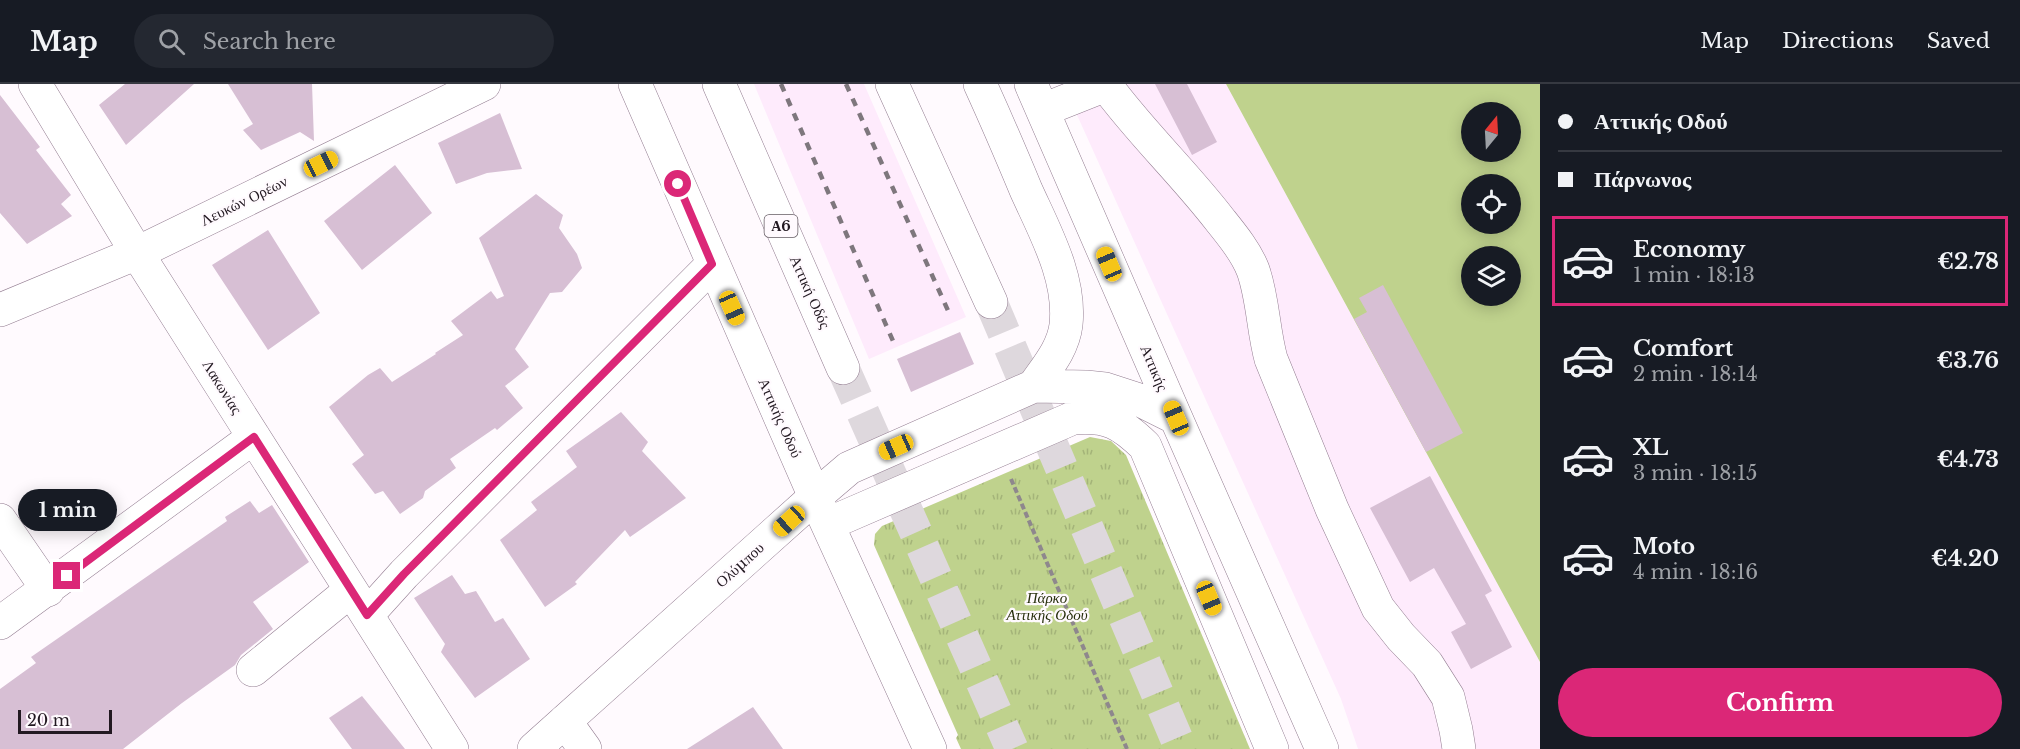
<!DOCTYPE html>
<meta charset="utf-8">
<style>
:root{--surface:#171b24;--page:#242831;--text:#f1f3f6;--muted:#9ea1a6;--line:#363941;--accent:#db2777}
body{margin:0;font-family:"Libre Baskerville",serif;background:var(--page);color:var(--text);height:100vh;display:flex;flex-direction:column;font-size:22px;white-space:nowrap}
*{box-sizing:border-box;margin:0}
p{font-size:20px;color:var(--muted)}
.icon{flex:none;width:33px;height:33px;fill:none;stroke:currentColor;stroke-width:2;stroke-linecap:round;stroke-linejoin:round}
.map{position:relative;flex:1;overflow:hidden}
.side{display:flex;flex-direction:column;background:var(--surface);width:480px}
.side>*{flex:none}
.guide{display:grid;align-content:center;height:132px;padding:0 18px;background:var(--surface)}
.needle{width:39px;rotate:18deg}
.controls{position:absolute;left:1461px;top:18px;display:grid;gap:12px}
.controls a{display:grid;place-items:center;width:60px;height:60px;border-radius:50%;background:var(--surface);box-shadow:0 3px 15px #0003;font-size:30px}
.scale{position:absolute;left:18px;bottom:15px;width:94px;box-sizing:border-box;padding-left:6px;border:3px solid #221921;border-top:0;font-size:16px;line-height:21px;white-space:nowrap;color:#221921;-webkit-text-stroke:4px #fffafe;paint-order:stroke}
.end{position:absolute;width:27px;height:27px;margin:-14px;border:8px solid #db2777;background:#fff;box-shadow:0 0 0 3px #fff}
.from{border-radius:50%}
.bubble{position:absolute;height:42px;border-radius:21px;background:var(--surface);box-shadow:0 3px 15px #0003;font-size:20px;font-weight:800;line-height:42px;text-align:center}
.car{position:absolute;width:18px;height:36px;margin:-18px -9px;border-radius:8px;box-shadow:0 0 4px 2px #0007;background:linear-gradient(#f5c518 24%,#345 0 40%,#f5c518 0 76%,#345 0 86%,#f5c518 0)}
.guide b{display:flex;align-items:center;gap:21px;height:57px;font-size:22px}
.guide b+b{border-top:2px solid var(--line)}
.guide i{width:15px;height:15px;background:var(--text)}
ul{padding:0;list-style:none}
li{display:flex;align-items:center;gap:18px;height:90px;margin:0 12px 9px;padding:0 6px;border:3px solid transparent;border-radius:0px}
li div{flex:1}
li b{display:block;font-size:22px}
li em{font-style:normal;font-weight:800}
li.active{border-color:var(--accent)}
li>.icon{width:54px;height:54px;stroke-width:1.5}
.button{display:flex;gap:12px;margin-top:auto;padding:12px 18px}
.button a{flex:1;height:69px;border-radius:36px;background:var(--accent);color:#fff;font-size:24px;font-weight:800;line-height:69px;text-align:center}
header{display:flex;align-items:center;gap:36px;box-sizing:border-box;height:84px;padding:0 30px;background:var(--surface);border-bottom:2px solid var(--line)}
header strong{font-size:28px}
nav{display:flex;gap:33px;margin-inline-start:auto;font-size:21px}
.search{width:420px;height:54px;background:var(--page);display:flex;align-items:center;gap:15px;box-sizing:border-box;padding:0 21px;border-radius:33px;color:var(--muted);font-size:22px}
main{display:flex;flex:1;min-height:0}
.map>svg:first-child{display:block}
.built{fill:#feebfc}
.park{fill:url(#park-tufts)}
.garden{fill:#bfd28d;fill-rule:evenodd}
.building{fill:#d7bfd4}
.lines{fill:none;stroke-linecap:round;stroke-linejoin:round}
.highway-tunnel{stroke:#ded8dd;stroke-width:33;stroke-dasharray:33 16;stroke-linecap:butt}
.minor-casing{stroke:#937d91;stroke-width:34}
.major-casing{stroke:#937d91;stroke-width:34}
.highway-casing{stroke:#937d91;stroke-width:34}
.path{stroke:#8e878d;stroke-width:4;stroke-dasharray:6 3;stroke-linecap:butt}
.minor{stroke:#fff;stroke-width:33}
.major{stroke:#fff;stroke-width:33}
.highway{stroke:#fff;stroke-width:33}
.rail{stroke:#7e777d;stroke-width:4.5;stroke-dasharray:8 8;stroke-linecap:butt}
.route{stroke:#db2777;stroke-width:8}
.labels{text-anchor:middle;stroke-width:4.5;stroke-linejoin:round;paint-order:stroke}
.shield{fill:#fffafe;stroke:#645c63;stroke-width:1.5}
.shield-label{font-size:14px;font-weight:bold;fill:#221921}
.street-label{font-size:15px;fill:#221921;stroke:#fffafe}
.park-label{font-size:15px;font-style:italic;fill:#28300d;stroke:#fffafe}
</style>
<header>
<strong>Map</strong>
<div class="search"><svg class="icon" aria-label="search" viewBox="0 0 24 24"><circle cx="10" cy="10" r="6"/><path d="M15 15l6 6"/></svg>Search here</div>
<nav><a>Map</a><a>Directions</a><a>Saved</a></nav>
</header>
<main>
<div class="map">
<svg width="1540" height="665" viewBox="0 0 1540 665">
<defs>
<pattern id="park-tufts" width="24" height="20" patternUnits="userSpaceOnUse" patternTransform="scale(1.5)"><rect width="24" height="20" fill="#bfd28d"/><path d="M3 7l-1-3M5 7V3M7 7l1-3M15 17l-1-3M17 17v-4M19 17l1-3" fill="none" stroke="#a4b479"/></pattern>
</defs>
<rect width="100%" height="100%" fill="#fffafe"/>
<path class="built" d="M754 0H864L966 233 869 275Z
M1063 0H1226L1540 578V665H1358L1341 615Z"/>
<path class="park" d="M1090 353 1111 357 1126 371 1250 665H961L956 654 958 651 874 461 875 450 882 442Z"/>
<path class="garden" d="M1226 0H1540V578ZM1472 28H1510V68H1472ZM1472 100H1510V140H1472ZM1472 172H1510V212H1472Z"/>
<path class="building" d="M125 0H194L126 61 99 21Z
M228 0H312L314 57 300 48 261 66 243 46 253 40Z
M1155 0H1187L1217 58 1192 71Z
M0 11 40 63 36 66 71 111 61 120 72 132 27 160 0 129Z
M500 29 522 85 487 89 456 100 438 59Z
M395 81 432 129 362 186 324 137Z
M536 110 563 131 559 144 577 170 582 184 562 208 550 209 515 265 529 283 505 302 523 324 497 346 495 344 450 375 456 384 425 407 423 414 400 430 383 407 375 410 352 380 364 371 329 323 368 291 380 284 392 298 436 270 435 269 463 251 451 237 491 207 497 215 504 212 479 154Z
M268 146 320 229 268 266 212 181Z
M1383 201 1463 349 1426 368 1354 235 1367 228 1359 214Z
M960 248 974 280 911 308 897 275Z
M621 328 648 358 642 367 686 414 630 453 625 446 575 498 577 500 545 523 500 456 537 426 531 418 577 383 566 367Z
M1430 392 1492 507 1485 511 1512 563 1471 585 1451 548 1466 540 1434 484 1410 498 1370 424Z
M250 417 259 429 272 421 309 478 253 518 273 545 241 571 235 581 182 619 123 665H0V605L36 579 31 573 227 437 225 433Z
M452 491 465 510 476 507 495 538 503 534 530 575 475 614 441 568 445 560 414 514Z
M362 612 405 665H352L329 634Z
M753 623 783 665H687Z"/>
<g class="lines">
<path class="highway-tunnel" d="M991 218 1181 665
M843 284 1012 665"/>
<g class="minor-casing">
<path id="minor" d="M35 0 137 169 452 665
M1105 0C1140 48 1184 89 1220 136 1232 151 1246 168 1253 186 1263 214 1263 246 1271 275L1332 425 1378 524 1401 553 1427 580 1448 613 1456 646 1459 665
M1043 26 1106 1
M0 226 137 169 484 0
M0 436 48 506
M367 531 404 490 713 180
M0 539 254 353
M253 586 350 507
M565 637 585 665
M534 665 815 413"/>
</g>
<g class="major-casing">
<path id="major" d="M635 0 815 413 930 665
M980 0C996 35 1011 70 1026 106 1045 148 1071 194 1066 241 1063 265 1047 283 1034 302
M1031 0 1176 334 1322 665
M815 413 849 384 1034 302 1086 303 1105 305 1142 317 1176 334
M828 440 1073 334C1108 331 1121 339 1145 362L1272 665"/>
</g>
<g class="highway-casing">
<path id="highway" d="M719 0 843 284
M892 0 991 218"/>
</g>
<path class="path" d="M1011 395 1127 665"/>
<use href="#minor" class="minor"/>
<use href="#major" class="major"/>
<use href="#highway" class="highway"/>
<path class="rail" d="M781 0 893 257
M846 0 950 231"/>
</g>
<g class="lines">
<path class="route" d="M67 492 254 353 367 531 404 490 712 180 678 100"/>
</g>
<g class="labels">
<rect class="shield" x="764.5" y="131" width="33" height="22" rx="4.5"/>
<g class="shield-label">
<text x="781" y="147">Α6</text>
</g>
<g class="street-label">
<text transform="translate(244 117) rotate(-26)" y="5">Λευκών Ορέων</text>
<text transform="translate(810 208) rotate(66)" y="5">Αττική Οδός</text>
<text transform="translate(1154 284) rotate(67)" y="5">Αττικής</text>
<text transform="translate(222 303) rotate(58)" y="5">Λακωνίας</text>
<text transform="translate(780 334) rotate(66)" y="5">Αττικής Οδού</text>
<text transform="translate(740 481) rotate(-42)" y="5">Ολύμπου</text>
</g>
<g class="park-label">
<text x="1047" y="519">Πάρκο<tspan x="1047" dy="17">Αττικής Οδού</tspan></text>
</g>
</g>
</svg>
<div class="controls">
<a><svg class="needle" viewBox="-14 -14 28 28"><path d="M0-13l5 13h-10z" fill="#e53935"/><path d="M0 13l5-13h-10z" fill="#9ea1a6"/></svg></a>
<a><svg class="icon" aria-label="locate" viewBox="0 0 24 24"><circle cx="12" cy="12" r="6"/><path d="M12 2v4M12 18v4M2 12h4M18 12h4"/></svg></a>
<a><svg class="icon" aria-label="layers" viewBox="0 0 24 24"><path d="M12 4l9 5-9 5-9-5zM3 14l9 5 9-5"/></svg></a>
</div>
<div class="scale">20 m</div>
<i class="end from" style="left:678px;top:100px"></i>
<i class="end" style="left:67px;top:492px"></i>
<div class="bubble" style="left:18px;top:405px;width:99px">1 min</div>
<i class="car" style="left:321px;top:80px;rotate:64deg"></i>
<i class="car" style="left:1109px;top:180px;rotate:337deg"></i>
<i class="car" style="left:732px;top:224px;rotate:156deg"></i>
<i class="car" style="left:1176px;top:334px;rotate:337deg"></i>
<i class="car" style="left:896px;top:363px;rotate:246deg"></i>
<i class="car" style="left:789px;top:437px;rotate:228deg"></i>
<i class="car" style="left:1209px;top:514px;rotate:157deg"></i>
</div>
<section class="side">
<div class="guide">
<b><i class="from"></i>Αττικής Οδού</b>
<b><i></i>Πάρνωνος</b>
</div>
<ul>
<li class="active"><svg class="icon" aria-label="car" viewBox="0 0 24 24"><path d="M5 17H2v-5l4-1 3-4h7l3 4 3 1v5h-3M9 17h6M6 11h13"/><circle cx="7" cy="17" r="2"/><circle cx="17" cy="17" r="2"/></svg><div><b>Economy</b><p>1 min · 18:13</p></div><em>€2.78</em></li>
<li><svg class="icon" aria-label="car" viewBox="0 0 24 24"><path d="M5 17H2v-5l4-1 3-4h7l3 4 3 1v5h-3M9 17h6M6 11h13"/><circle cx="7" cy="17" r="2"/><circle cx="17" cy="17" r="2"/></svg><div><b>Comfort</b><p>2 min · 18:14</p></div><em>€3.76</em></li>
<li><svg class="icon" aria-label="car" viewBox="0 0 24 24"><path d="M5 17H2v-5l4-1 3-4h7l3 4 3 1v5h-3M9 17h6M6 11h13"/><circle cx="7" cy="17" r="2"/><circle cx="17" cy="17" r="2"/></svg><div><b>XL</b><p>3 min · 18:15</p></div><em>€4.73</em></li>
<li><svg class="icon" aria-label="car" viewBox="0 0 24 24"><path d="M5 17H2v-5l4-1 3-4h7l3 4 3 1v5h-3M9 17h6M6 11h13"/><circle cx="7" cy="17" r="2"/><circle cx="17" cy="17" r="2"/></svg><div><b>Moto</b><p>4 min · 18:16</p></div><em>€4.20</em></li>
</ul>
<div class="button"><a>Confirm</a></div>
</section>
</main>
